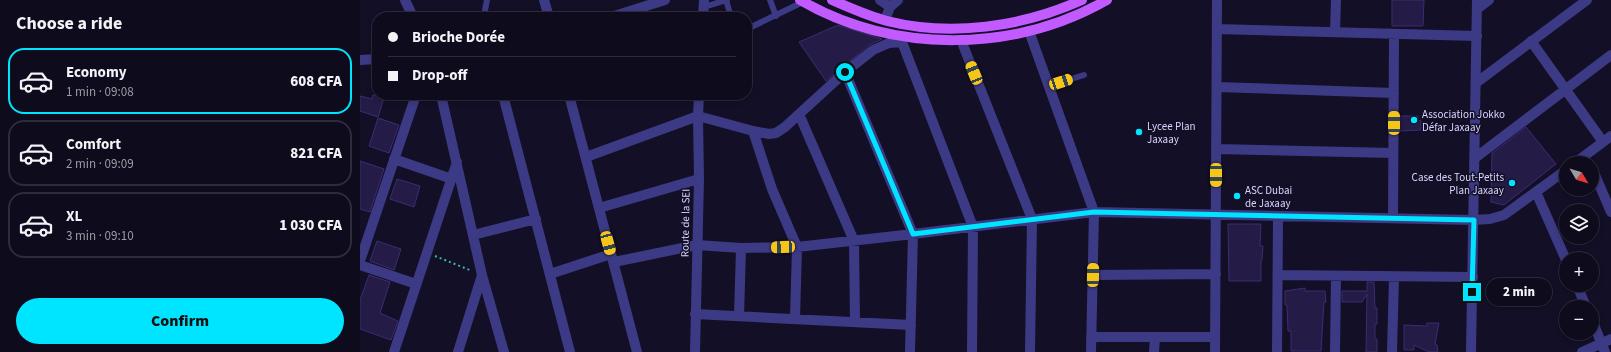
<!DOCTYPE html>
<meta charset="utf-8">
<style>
:root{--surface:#0e0b1c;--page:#171425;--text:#f1f3f6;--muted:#9b9ba3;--line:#2e2b3b;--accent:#00e5ff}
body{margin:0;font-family:"Source Sans 3",sans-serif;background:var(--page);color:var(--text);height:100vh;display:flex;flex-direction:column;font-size:15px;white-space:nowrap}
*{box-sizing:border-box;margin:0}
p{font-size:13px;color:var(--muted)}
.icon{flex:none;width:22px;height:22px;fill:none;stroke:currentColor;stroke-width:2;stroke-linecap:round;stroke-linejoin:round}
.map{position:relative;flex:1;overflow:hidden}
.drawer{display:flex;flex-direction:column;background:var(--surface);width:360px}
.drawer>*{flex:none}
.top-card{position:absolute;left:12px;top:12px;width:380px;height:88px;border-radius:16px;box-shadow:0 2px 6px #0003,0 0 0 1px var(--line);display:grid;align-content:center;height:88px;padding:0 16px;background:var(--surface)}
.needle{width:26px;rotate:128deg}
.buttons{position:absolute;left:1199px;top:156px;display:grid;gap:8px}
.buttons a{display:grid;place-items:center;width:40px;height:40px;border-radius:50%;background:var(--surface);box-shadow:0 2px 6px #0003,0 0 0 1px var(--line);font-size:20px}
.end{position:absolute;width:18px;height:18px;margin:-9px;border:5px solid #00e5ff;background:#111;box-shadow:0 0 0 2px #111}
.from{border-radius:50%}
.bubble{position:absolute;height:28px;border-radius:14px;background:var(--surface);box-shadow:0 2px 6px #0003,0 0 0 1px var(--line);font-size:13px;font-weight:800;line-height:28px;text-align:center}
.car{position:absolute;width:12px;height:24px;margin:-12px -6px;border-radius:5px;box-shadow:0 0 3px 1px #0007;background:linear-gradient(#f5c518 24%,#345 0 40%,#f5c518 0 76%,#345 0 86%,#f5c518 0)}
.top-card b{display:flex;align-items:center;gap:14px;height:38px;font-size:15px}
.top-card b+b{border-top:1px solid var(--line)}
.top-card i{width:10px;height:10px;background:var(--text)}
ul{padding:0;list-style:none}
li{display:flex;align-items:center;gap:12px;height:66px;margin:0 8px 6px;padding:0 8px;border:2px solid var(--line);border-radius:16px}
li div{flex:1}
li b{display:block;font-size:15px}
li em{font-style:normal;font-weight:800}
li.on{border-color:var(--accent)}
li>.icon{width:36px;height:36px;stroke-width:1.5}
h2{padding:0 16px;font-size:18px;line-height:48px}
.primary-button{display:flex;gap:8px;margin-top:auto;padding:8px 16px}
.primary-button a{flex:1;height:46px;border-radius:24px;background:var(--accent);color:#111;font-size:16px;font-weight:800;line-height:46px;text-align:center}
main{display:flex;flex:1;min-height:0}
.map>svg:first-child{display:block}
.building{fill:#241b47;stroke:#3b2d73}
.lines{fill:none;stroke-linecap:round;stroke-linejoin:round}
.path{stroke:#2fb8b0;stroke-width:2;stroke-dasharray:2 3;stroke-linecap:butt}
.service{stroke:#3d3a85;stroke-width:6}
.minor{stroke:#3d3a85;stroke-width:10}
.tertiary{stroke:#3d3a85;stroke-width:10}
.primary{stroke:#c25bff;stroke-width:10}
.route{stroke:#00e5ff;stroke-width:5}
.poi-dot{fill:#00e5ff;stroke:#130f26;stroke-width:1.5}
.labels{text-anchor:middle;stroke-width:3;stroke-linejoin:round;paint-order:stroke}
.poi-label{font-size:11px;fill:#d9d4ff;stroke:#130f26;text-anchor:start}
.street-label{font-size:11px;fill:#d9d4ff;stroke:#130f26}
</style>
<main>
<section class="drawer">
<h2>Choose a ride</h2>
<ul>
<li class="on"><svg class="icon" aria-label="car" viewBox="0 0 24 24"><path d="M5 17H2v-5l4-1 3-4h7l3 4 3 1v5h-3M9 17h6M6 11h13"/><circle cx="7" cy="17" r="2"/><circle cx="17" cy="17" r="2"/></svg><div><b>Economy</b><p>1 min · 09:08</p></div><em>608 CFA</em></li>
<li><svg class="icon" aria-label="car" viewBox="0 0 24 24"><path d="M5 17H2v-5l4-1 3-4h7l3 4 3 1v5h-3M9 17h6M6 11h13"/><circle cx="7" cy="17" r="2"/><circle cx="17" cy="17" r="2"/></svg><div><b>Comfort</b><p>2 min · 09:09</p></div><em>821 CFA</em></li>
<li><svg class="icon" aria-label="car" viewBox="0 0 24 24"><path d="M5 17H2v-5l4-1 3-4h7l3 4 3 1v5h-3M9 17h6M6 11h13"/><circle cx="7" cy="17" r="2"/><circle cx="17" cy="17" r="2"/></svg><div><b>XL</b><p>3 min · 09:10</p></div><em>1 030 CFA</em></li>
</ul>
<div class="primary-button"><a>Confirm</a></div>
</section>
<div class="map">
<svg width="1251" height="352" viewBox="0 0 1251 352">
<rect width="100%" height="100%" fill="#130f26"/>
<path class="building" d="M1032 0H1064L1063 26H1032Z
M478 25 522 39 509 45 466 81 439 42Z
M13 95H25L18 117 0 111V96L12 99Z
M1040 116H1058V120L1061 121V130L1040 131Z
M18 118 39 125 29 153 9 146Z
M1166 127 1196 164 1144 205 1131 202 1132 153Z
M0 161 24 169 10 212 0 209Z
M37 179 60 186 54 207 30 199Z
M868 224H901L900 246H903L902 260H901V281H869Z
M17 241 41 249 34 270 10 261Z
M9 275 30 282 20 313 38 321 31 340 0 329V300Z
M1007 282H1014L1015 308H1017V324H1015V339H1017V352H1006L1007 294 1002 302H982V291H1007Z
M945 288V291H965L966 302H964L961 351H931V331H928L927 305H925V291Z
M1067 323H1079L1075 344 1077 345 1078 352H1069L1054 345V350H1044V325L1067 326Z"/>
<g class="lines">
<path class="path" d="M75 256 112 271"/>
<path class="service" d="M366 0 371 17
M410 0 416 16
M344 7 367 0
M126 17 125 10 127 0
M387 29 443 2
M689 86 724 75"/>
<path class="minor" d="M45 0 53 17
M184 0 189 17
M520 0 530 7
M1117 9 1129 0
M251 17 305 0
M525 20 530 7 538 0
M857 29 1117 36
M669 31 734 212 731 352
M975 32 976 0
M543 37 542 42 613 227 612 352
M601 40 672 219 670 352
M1171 41 1243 142
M0 60 17 59
M485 72 553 234 550 352
M1116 83 1227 0
M857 87 1034 93
M81 95 122 275 144 352
M143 95 210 352
M209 95 277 352
M439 114 494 241 495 322
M393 131 412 189 437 247 435 319
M856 149 1033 153
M226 157 338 116 393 131 409 134 416 133 425 127 485 72 513 50 529 43 542 42
M1115 158 1251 55
M34 159 92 179
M1215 163 1251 136
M1232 168 1251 212
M1176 192 1206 260
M239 208 339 179
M1033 218 1034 34
M113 235 176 219
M0 261 56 95
M254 262 337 245 381 248 437 247 553 234 734 212 1114 220 1130 219 1144 215 1206 170
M0 265 56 284
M190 274 251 254
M733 275 856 274
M918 275 1113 277
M1217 285 1226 307
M335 314 551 325
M379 316 381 248
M1232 320 1245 352
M731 337H855
M34 352 97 162
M98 352 122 275
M794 352 795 337
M855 352 857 0
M917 352 918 216
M975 352 976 276
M1032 352 1034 277
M1222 352 1251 339"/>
<path class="tertiary" d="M343 17 344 0
M335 352 339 179 338 116 339 95
M1111 352 1117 0"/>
<path class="primary" d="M440 0C533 54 654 53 747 0
M472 0C490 8 508 16 527 21 591 37 662 27 722 0"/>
</g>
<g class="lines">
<path class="route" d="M485 72 553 234 734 212 1114 220 1112 292"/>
</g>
<g class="poi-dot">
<circle cx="1054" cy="120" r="4"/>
<circle cx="779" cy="132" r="4"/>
<circle cx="1152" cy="183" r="4"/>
<circle cx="877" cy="196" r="4"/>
</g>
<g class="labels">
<g class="poi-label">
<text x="1062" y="118">Association Jokko<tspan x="1062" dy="13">Défar Jaxaay</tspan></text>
<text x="787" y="130">Lycee Plan<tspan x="787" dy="13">Jaxaay</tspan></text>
<text x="1144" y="181" text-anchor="end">Case des Tout-Petits<tspan x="1144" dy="13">Plan Jaxaay</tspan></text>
<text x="885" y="194">ASC Dubai<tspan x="885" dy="13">de Jaxaay</tspan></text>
</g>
<g class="street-label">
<text transform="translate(325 223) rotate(-89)" y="4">Route de la SEI</text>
</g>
</g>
</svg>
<div class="buttons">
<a><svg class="needle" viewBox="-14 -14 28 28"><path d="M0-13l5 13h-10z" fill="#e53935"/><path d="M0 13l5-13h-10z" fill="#9b9ba3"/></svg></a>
<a><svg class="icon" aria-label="layers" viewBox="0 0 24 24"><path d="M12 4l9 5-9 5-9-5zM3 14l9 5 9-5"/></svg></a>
<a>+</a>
<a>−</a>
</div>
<i class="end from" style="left:485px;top:72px"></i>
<i class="end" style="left:1112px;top:292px"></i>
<div class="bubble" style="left:1126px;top:278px;width:66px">2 min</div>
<i class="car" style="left:614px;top:73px;rotate:338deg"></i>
<i class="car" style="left:701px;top:82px;rotate:72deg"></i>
<i class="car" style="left:1034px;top:123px;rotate:0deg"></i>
<i class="car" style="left:856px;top:175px;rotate:180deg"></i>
<i class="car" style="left:248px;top:243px;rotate:165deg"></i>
<i class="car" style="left:423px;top:247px;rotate:268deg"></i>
<i class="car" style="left:733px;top:275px;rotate:1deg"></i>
<div class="top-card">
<b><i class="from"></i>Brioche Dorée</b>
<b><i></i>Drop-off</b>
</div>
</div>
</main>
